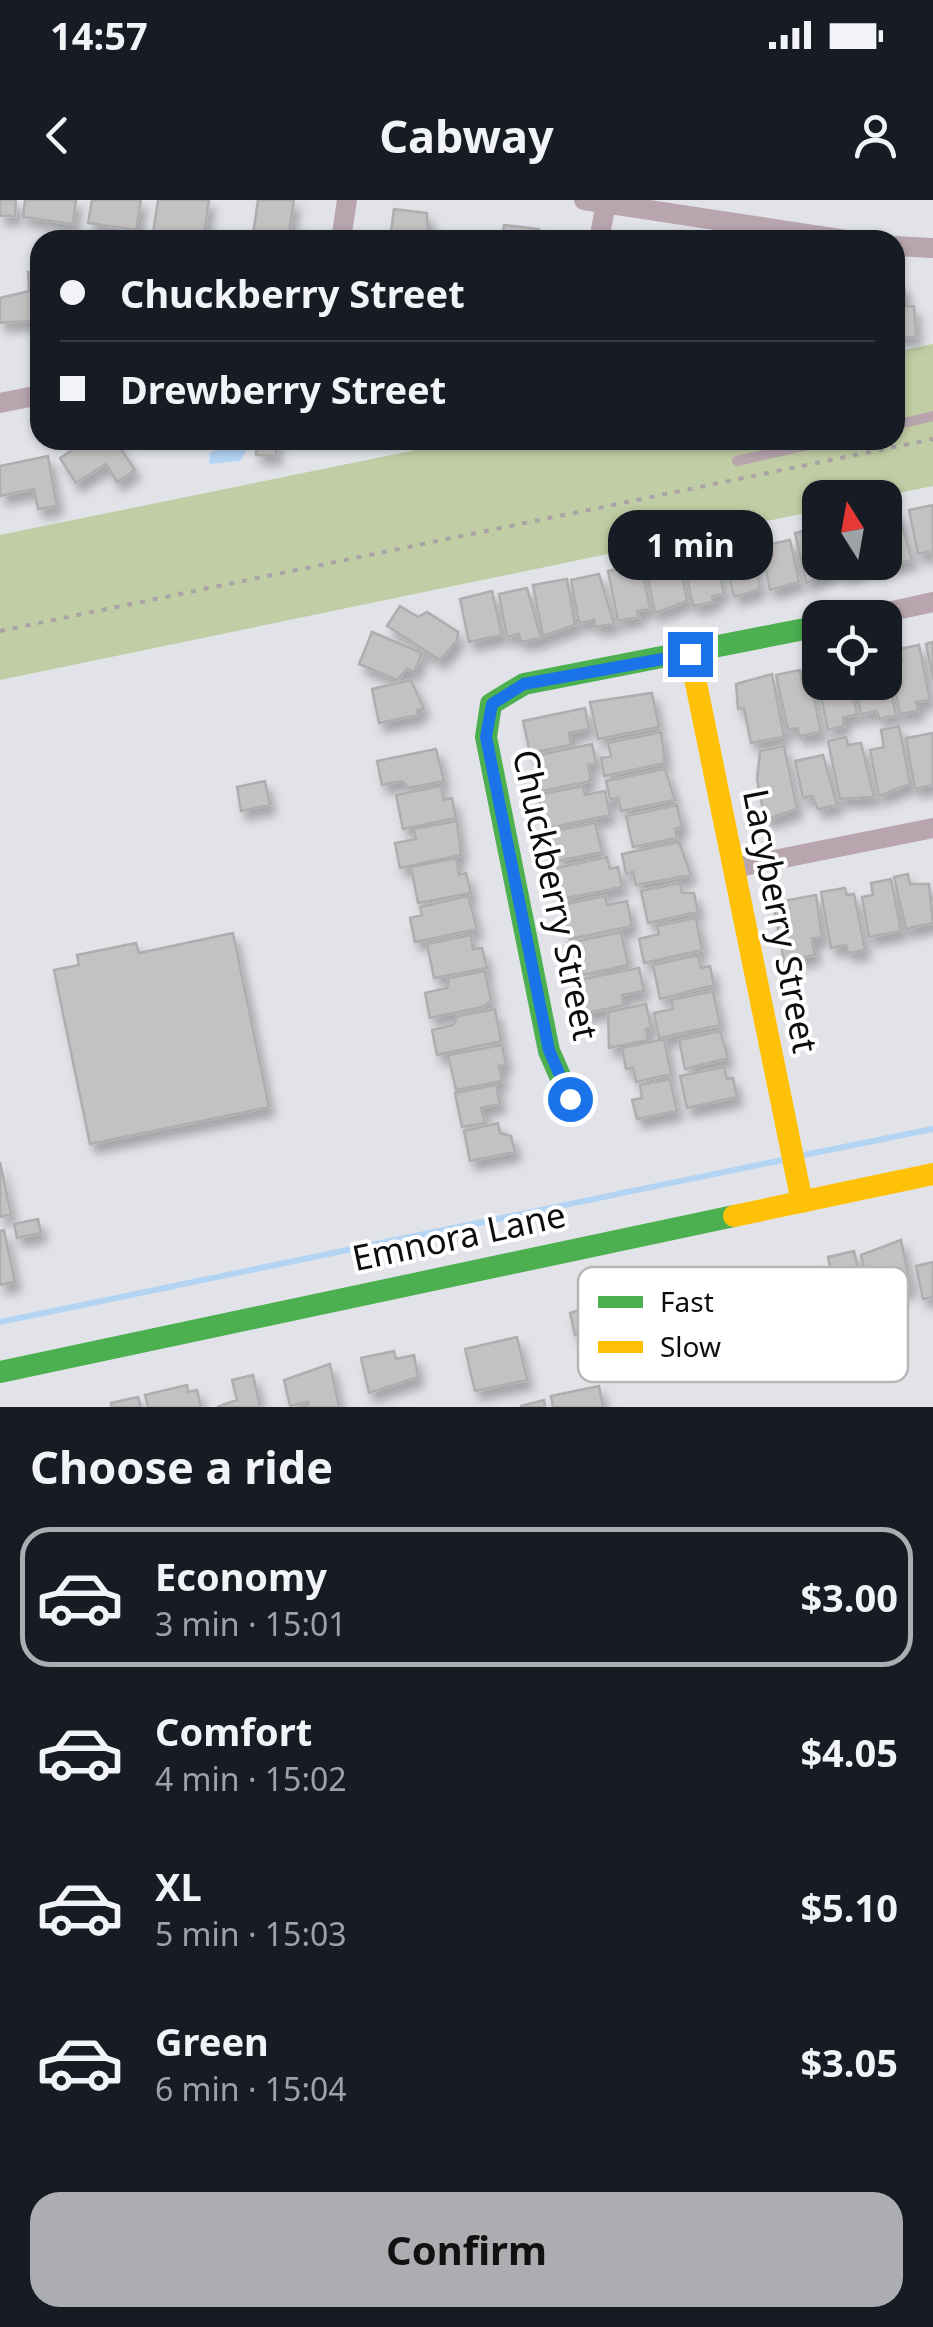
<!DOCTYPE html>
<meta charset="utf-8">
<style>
:root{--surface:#171b24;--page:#242831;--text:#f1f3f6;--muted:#9ea1a6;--line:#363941;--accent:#acadb1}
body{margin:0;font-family:"Noto Sans",sans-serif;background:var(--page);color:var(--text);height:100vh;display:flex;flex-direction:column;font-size:38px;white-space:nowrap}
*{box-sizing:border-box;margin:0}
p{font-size:32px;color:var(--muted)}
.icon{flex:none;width:55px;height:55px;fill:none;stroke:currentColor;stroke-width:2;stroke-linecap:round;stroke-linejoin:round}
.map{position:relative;height:1207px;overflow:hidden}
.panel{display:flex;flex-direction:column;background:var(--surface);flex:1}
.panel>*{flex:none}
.guide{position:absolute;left:30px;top:30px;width:875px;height:220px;border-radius:30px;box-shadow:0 2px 8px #0004;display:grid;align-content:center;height:220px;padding:0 30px;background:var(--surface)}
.needle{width:65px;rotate:349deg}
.tools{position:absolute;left:802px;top:280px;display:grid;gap:20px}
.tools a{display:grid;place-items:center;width:100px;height:100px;border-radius:20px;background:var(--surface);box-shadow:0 2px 8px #0004;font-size:50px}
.end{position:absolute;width:45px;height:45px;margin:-22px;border:12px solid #1a73e8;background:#fff;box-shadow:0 0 0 5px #fff}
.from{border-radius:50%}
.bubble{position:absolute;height:70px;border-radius:30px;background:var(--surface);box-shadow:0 2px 8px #0004;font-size:32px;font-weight:700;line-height:70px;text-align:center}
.guide b{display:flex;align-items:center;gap:35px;height:95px;font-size:38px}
.guide b+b{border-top:2px solid var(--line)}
.guide i{width:25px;height:25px;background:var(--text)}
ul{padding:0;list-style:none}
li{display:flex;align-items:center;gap:30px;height:140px;margin:0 20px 15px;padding:0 10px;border:5px solid transparent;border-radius:30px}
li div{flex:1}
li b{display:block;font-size:38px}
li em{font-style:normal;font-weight:700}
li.selected{border-color:var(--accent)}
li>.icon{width:90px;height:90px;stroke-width:1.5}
h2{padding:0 30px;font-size:45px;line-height:120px}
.button{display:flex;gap:20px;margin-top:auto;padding:20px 30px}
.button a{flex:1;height:115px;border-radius:30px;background:var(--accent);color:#111;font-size:40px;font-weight:700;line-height:115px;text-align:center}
.status{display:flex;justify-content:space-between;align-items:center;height:70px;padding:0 50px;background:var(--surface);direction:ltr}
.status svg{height:28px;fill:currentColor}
header{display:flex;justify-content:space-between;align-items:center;height:130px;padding:0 30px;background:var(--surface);font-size:45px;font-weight:700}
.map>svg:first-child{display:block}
.green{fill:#c1cda4}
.water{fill:#b4d4f4}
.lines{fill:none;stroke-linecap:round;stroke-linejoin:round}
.stream{stroke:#b4d4f4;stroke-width:6}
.building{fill:#c3c1c2;stroke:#aeaeae;stroke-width:2.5;filter:url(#shadow)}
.path{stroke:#aaa2a7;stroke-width:4;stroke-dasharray:5 8;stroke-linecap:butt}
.lane{stroke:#b8a5ae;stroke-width:10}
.street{stroke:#b8a5ae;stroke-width:20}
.fast{stroke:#4caf50;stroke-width:22}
.slow{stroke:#ffc107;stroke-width:22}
.route{stroke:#1a73e8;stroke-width:12}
.labels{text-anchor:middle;stroke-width:8;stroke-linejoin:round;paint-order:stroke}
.street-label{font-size:35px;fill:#0c0d11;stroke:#fff}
.key{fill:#fff;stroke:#b6b6b8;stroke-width:2.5}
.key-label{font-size:28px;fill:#0c0d11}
</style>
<div class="status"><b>14:57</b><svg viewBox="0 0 49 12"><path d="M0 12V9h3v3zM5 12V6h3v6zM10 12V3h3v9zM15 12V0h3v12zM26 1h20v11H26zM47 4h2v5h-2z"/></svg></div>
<header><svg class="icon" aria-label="back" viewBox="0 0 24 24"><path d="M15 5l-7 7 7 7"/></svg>Cabway<svg class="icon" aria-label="person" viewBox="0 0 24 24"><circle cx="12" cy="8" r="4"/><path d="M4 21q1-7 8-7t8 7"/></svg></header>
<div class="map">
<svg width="933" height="1207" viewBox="0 0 933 1207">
<defs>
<filter id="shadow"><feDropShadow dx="5.5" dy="9" stdDeviation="5" flood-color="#0004"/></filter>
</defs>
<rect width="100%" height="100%" fill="#e2e3e8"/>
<path class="green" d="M933 144V286L880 297 820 298V310L0 480V335L465 240H895V152Z"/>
<path class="water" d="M229 245 247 249 240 261 209 264 210 252Z"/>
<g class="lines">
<path class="stream" d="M799 956 933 929
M0 1122 787 959"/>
</g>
<path class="building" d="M0 0H16L15 16H0Z
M25 0H76L73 24 23 17Z
M92 0H141L136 30 88 23Z
M158 0H209L203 40 153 33Z
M258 0H294L288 40 253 35Z
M394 9 427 13 428 40H390Z
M504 25 539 29 538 40H502Z
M28 72H40V120L0 123V98L29 91Z
M904 85 906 106H914L916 137 895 138V86Z
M87 240H115L135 270 117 282 106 264 76 283 60 258Z
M257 240H276V256L256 255Z
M48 256 57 306 38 309 34 289 0 296V266Z
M933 305V357H931L929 352 918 354 909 310Z
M898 312 912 360 892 365 891 359 885 360V315Z
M820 327V362H834L836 371 806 383 795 333Z
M790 340 799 382 770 390 761 346Z
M753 347 760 389 734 397 723 354Z
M715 350 724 394 712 396 713 402 693 406 683 356Z
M678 356 687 401 655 413 645 363Z
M840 362H873V363L843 376Z
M641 364 650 409 637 411 639 417 618 421 608 371Z
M599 374 614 424 595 427 594 420 579 423 571 380Z
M567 379 575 425 543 436 533 385Z
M527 388 541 438 521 442 519 434 507 437 499 394Z
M492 391 502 435 469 442 460 399Z
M400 406 418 417 427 412 458 432 457 441 440 460 387 426Z
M372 432 422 453 414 472 407 469 397 480 359 464Z
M933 442V480L926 444Z
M919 445 930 500 916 502 918 511 900 514 890 462 902 460 899 449Z
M885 464 896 515 879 519 877 511 861 514 855 482H885Z
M800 470 802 479 810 478 821 532 799 536 798 528 788 530 776 475Z
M772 474 784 537 751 543 744 508 738 509 736 484Z
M820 476V482H850L857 515 843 517 844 526 828 530 817 477Z
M411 480 424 509 417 510 418 515 379 523 372 489Z
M652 493 659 527 598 539 590 502Z
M585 508 589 529 569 533 571 545 530 553 523 521Z
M899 526 910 584 879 596 870 550 884 547 881 530Z
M661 532 665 563 604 576 601 558 611 556 608 543Z
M933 533V585L915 589 906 538Z
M846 537 848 545 861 543 874 597 840 599 828 541Z
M592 544 596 563 588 565 591 581 537 592 534 556Z
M784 546 797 609 765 620 757 579 760 551Z
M436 549 444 581 409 588 402 581 382 585 377 561Z
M823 555 837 605 818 609 812 596 803 598 795 561Z
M665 569 675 600 621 611 618 598 610 599 606 581Z
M265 581 270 605 241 611 237 587Z
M441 586 444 600 452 598 456 618 403 629 396 595Z
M583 586 585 595 605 591 610 615 549 628 537 595Z
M677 605 682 627 675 629 677 638 633 647 626 616Z
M457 621 461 655 400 668 395 643 416 639 414 629Z
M595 623 602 652 558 661 555 648 548 650 545 633Z
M679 642 691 675 636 685 633 672 626 674 622 654Z
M607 657 610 669 618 667 622 687 562 699 552 669Z
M456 658 459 675 466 673 471 693 418 703 411 667Z
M908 674 910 684H929L933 723 906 729 894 677Z
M891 679 901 731 869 737 862 697 873 695 871 683Z
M680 683 682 693H694L698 712 648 723 641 691Z
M845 688 847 695 854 694 865 750 848 753 846 745 831 748 821 692Z
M816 695 822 737 812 739 815 755 784 761 773 703Z
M468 696 477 729 415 742 410 718 422 715 420 707Z
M605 696 607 705 627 701 632 726 570 739 561 705Z
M696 718 702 750 644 763 639 739 659 734 657 726Z
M621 732 628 765 583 775 580 760 573 762 568 743Z
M233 733 269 907 90 944 54 770 79 765 77 755 136 743 139 753Z
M471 735 473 749 482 748 487 768 434 778 427 744Z
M698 755 701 768 710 766 714 785 660 799 653 765Z
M639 768 644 791 622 795 624 805 583 814 578 780Z
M485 771 491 801 482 807 430 818 425 793 447 788 449 778Z
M713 791 720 825 659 838 654 813 673 809 671 800Z
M646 804 651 828 646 829 648 840 609 848 608 812Z
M495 809 501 841 437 855 432 830 453 825 458 816Z
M720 831 728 858 685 869 679 840Z
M664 839 671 874 636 882 633 868 626 869 622 848Z
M502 845 506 864 499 866 502 881 456 890 448 855Z
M724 867 727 879 733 878 737 897 687 908 680 876Z
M670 879 677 911 637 919 632 900 642 898 640 885Z
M496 885 500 904 481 908 485 923 462 927 455 893Z
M498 923 500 933 511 936 515 952 470 961 464 931Z
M0 962 11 1014 0 1017Z
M38 1019 41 1033 17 1038 14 1024Z
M4 1030 15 1082 0 1085V1031Z
M901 1040 911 1088 890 1093 887 1081 868 1085 861 1055Z
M854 1051 868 1112 848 1116 844 1096 831 1099 825 1072 831 1071 828 1057Z
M933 1062V1097L923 1099 916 1066Z
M611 1099 619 1134 597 1139 595 1131 575 1135 570 1113Z
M517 1137 527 1180 475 1191 465 1149Z
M394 1151 396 1159 414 1155 418 1177 369 1193 361 1158Z
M330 1164 339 1207H309L308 1202 290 1206 284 1180Z
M253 1175 260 1207H217L237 1200 232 1180Z
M187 1185 188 1192 197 1190 201 1207H148L145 1195Z
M599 1186 603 1207H553L551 1196Z
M138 1197 141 1207H111V1203Z
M544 1200 545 1207H521V1206Z"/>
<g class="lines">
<path class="path" d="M0 431 933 239"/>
<path class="lane" d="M895 225 933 216
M737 261 830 240"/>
<path class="street" d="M584 0 846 40
M341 40 347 0
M599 40 606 3
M895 46 933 48
M0 203 40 195
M860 418 933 402
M734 668 933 628"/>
<path class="fast" d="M570 899 549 851 486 537 491 504 524 484 820 426
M0 1172 734 1016"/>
<path class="slow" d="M690 454 802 1002
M734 1016 933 974"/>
</g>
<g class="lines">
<path class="route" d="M570 899 549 850 486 537 492 504 524 484 690 454"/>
</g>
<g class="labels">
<g class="street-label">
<text transform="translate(555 695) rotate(78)" y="12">Chuckberry Street</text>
<text transform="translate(780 721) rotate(79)" y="12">Lacyberry Street</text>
<text transform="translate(459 1037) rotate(-12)" y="12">Emnora Lane</text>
</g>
</g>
<rect x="578" y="1067" width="330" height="115" rx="15" class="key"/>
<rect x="598" y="1096" width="45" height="12" fill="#4caf50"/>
<rect x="598" y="1141" width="45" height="12" fill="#ffc107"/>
<g class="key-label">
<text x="660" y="1112">Fast</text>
<text x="660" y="1157">Slow</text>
</g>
</svg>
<div class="tools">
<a><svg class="needle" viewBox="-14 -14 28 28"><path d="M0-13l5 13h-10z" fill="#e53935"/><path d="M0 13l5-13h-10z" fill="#9ea1a6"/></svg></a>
<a><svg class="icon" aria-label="locate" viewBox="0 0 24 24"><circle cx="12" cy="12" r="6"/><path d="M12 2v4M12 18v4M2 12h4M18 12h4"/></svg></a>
</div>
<i class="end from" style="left:570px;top:899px"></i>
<i class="end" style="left:690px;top:454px"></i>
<div class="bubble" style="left:608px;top:310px;width:165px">1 min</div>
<div class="guide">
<b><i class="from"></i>Chuckberry Street</b>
<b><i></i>Drewberry Street</b>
</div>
</div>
<section class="panel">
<h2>Choose a ride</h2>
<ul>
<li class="selected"><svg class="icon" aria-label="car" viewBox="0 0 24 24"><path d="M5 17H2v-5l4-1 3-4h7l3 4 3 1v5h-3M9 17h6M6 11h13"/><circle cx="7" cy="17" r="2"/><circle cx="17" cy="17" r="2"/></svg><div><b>Economy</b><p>3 min · 15:01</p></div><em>$3.00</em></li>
<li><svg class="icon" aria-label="car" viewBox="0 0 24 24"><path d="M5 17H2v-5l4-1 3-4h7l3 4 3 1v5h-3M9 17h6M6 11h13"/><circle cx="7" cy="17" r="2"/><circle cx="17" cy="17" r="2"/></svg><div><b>Comfort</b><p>4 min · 15:02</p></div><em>$4.05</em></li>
<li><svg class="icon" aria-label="car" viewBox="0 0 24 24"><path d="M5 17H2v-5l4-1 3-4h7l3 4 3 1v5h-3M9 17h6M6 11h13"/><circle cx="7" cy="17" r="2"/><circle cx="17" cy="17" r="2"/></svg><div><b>XL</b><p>5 min · 15:03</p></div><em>$5.10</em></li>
<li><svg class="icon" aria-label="car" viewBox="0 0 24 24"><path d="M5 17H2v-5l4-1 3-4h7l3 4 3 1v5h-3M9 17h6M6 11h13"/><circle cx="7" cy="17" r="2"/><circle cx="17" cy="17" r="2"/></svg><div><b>Green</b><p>6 min · 15:04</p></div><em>$3.05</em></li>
</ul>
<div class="button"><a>Confirm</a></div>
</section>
